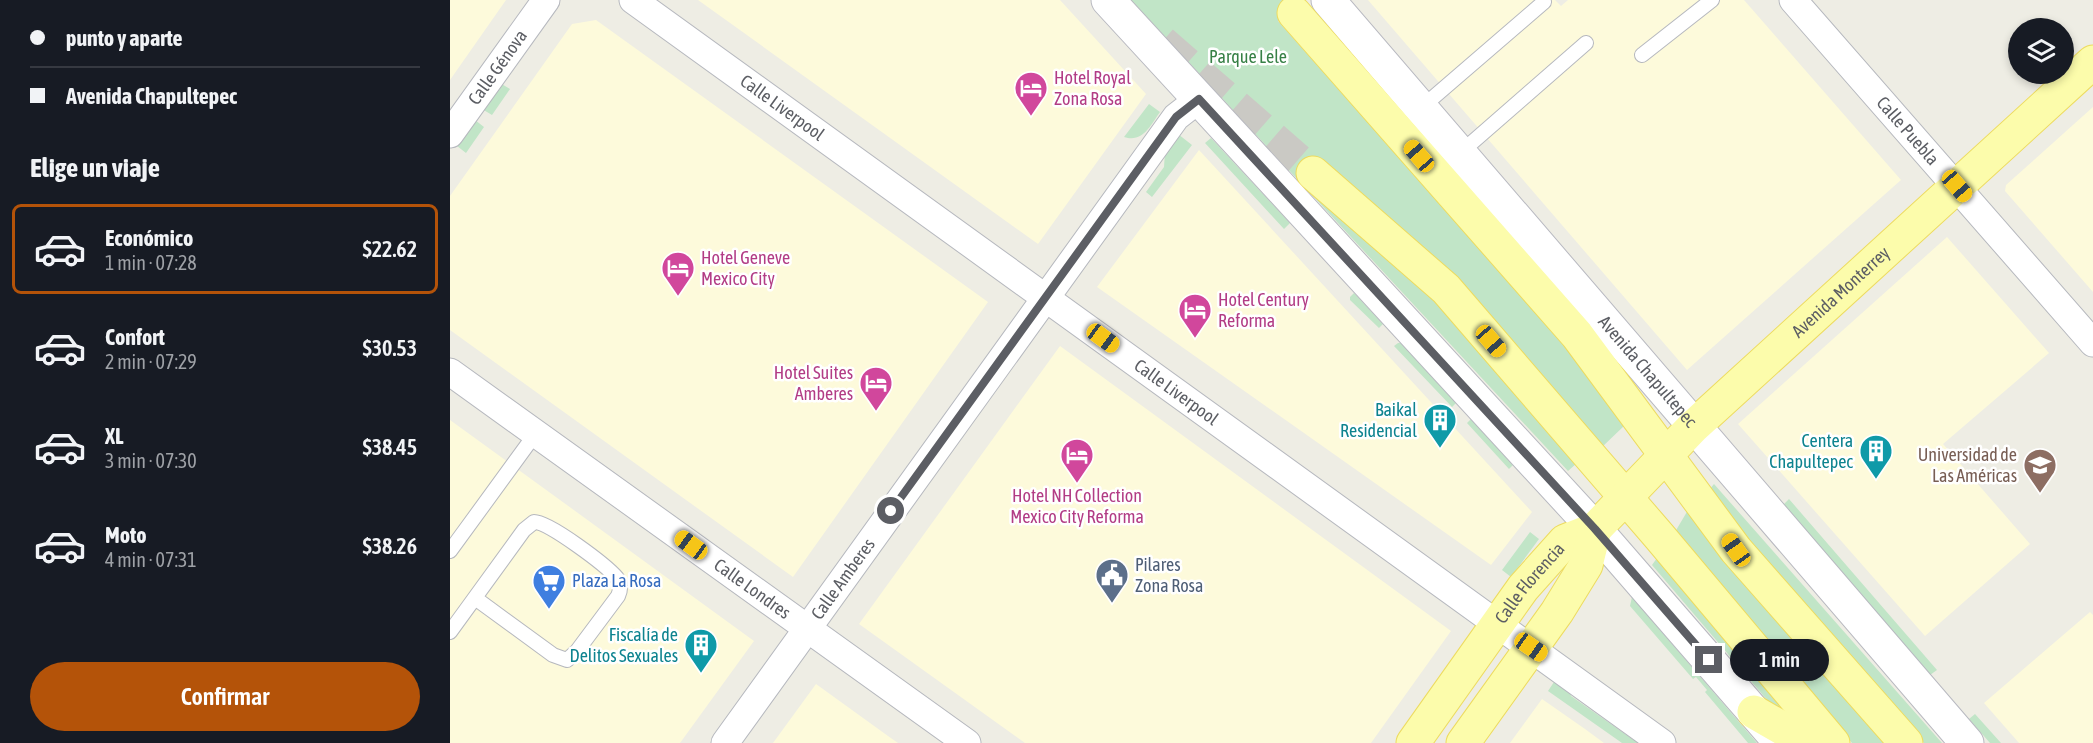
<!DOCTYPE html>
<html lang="es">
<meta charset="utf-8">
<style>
:root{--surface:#171b24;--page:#242831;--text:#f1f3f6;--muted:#9ea1a6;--line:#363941;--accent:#b45309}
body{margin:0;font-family:"Asap Condensed",sans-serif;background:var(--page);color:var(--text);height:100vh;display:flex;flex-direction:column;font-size:22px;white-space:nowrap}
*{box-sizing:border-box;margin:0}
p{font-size:20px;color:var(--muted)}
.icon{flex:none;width:33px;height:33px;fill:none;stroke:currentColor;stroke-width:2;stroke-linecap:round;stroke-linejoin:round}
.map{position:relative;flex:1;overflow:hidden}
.sheet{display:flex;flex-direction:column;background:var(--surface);width:450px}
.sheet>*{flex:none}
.banner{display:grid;align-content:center;height:132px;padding:0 30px;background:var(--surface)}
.tools{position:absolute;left:1558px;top:18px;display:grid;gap:12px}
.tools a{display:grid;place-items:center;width:66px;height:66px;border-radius:50%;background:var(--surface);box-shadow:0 3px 9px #0003;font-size:30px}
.end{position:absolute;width:27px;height:27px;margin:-14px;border:8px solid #5c5e64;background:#fff;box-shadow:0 0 0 3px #fff}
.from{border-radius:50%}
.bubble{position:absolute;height:42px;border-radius:21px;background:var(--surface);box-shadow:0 3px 9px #0003;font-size:20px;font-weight:600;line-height:42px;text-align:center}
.car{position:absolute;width:18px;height:36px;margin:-18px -9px;border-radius:8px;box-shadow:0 0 4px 2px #0007;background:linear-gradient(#f5c518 24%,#345 0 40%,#f5c518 0 76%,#345 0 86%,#f5c518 0)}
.banner b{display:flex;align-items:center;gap:21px;height:57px;font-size:22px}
.banner b+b{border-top:2px solid var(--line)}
.banner i{width:15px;height:15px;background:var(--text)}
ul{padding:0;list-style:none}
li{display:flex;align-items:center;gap:18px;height:90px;margin:0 12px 9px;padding:0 18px;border:3px solid transparent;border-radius:9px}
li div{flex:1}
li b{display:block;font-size:22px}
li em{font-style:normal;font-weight:600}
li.active{border-color:var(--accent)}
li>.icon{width:54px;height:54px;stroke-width:1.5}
h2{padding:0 30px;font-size:27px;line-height:72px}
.button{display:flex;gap:12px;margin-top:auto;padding:12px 30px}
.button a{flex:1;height:69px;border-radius:36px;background:var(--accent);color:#fff;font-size:24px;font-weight:600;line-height:69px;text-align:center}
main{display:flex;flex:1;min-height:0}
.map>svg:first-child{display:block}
.commercial{fill:#fdfadb}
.green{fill:#c1e5c7}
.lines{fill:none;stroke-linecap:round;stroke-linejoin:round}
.primary-tunnel{stroke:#cac9c4;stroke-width:33;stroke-dasharray:33 16;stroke-linecap:butt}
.lane-casing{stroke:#b6b8be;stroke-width:16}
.street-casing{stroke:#b6b8be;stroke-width:29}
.secondary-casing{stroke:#b8b9c0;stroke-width:35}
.primary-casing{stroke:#eddb5f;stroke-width:35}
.lane{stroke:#fff;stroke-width:14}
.street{stroke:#fff;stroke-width:27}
.secondary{stroke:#fff;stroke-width:33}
.primary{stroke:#fcfcab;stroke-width:33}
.route{stroke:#5c5e64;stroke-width:8}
.labels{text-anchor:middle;stroke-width:5;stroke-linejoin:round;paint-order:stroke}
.park-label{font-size:18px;fill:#378046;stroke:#fff}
.street-label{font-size:18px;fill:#5c5e64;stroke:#fff}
.hotel-label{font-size:18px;fill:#b23c85;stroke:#fff;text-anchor:start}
.culture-label{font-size:18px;fill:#0d838f;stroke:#fff;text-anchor:end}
.education-label{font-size:18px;fill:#785e54;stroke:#fff;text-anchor:end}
.service-label{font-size:18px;fill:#4e5e75;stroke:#fff;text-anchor:start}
.shop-label{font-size:18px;fill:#366cbe;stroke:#fff;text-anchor:start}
</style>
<main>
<section class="sheet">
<div class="banner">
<b><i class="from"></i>punto y aparte</b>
<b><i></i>Avenida Chapultepec</b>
</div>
<h2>Elige un viaje</h2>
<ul>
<li class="active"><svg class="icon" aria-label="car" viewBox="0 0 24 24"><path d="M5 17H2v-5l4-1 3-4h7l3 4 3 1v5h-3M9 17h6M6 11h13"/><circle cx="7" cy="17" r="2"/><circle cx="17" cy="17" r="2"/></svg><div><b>Económico</b><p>1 min · 07:28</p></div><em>$22.62</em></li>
<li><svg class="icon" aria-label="car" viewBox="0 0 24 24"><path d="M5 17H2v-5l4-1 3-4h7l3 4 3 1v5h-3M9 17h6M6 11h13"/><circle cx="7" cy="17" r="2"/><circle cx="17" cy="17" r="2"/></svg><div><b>Confort</b><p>2 min · 07:29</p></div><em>$30.53</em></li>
<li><svg class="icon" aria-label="car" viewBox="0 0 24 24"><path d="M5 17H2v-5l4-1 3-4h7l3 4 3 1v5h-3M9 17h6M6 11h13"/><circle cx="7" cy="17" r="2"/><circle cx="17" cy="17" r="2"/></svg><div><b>XL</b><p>3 min · 07:30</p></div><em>$38.45</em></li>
<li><svg class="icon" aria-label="car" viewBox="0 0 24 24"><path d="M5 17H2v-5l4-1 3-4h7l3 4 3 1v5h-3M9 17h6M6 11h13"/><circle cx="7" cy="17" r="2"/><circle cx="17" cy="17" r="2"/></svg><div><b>Moto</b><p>4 min · 07:31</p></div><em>$38.26</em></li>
</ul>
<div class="button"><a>Confirmar</a></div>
</section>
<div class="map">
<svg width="1643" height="743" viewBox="0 0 1643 743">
<rect width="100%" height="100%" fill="#eeede4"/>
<path class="commercial" d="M0 0H56L0 80Z
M248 0H610L696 94 588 244Z
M918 0H1105L1111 6 1118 0H1294L1451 180 1237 370Z
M146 20 538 302 343 577 0 330V196L122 24Z
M1643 107V292L1555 191 1556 185Z
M749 150 1082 512 1041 565 647 287Z
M1497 237 1599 353 1493 444 1580 544 1475 636 1288 424Z
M610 346 1001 631 921 743H575L409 624Z
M0 420 304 641 230 743H0Z
M1640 612 1643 615V743H1569L1534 703Z
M366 684 438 736 448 743H323Z
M1092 699 1135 729 1154 743H1060Z"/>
<path class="green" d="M681 0H848L851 4 828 21 1106 334 1175 425 1151 448 875 161 855 181 992 308 1127 463 1118 471Z
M50 83 60 89 42 115 32 109Z
M699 104 710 112C700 126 693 143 674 137Z
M25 120 34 127 16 153 7 146Z
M728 134 742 145 702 197 696 192 714 167 715 152Z
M761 138 840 223 834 229 755 143Z
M904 293 933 324 929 328 900 300V297Z
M948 343H951L1007 402 1002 407 944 346Z
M1021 419 1063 465 1059 469 1017 423Z
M1264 484 1492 743H1474L1304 549 1259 490Z
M1339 499 1487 670 1480 675 1333 505Z
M1238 510 1436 743H1402L1225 532Z
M1080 532 1089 539 1061 577 1052 570Z
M1207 558 1350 727 1318 701 1202 565Z
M1182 597 1307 743H1298L1255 692 1257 690 1246 677 1243 679 1180 606Z
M1106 679 1119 688 1121 696 1188 743H1172L1098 691Z
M1525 714 1551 743H1540L1519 719Z"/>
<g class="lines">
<path class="primary-tunnel" d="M712 42 863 173"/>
<g class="lane-casing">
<path id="lane" d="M1192 55 1262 0
M971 108 1094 2
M1010 153 1136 43
M0 551 86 433
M0 632 74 530 84 522C99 522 156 565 167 578 171 583 171 589 168 596L127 651 117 660 103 655 25 598"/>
</g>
<g class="street-casing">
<g id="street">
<path id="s1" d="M183 0 1212 743"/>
<path id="s2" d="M1343 0 1643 343"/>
<path id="s3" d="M0 134 96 0"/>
<path id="s4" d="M0 372 517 743"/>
<path id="s5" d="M275 743 726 117 749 99"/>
</g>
</g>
<g class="secondary-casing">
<g id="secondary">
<path d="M658 0 1145 529 1323 734"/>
<path id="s6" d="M878 0 1517 743"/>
</g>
</g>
<g class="primary-casing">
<g id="primary">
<path d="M844 13 1127 335 1286 550 1456 743"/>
<path d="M863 173 996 289 1209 536 1383 743"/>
<path d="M1304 712 1358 743"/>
<path id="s7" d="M963 743 1073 588 1115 541 1145 529 1243 427 1643 62"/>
<path d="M1013 743 1107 612 1136 565 1145 529"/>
</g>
</g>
<use href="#lane" class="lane"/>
<use href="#street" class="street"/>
<use href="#secondary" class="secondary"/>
<use href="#primary" class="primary"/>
</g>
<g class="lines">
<path class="route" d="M441 511 726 117 749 99 1145 529 1259 660"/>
</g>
<defs>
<g id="hotel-pin" transform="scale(1.725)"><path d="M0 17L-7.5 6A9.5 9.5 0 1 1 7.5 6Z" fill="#d1479c" stroke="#fff"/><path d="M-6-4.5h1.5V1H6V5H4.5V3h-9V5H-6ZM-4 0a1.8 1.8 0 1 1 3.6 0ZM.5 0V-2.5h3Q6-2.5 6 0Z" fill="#fff"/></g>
<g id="building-pin" transform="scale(1.725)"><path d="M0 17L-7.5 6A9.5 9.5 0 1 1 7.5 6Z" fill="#0f9aa8" stroke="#fff"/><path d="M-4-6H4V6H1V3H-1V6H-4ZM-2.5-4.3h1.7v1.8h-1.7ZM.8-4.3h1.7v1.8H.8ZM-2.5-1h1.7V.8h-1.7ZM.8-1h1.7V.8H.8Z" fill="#fff"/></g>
<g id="university-pin" transform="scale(1.725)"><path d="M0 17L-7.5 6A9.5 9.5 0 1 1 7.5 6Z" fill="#8d6e63" stroke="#fff"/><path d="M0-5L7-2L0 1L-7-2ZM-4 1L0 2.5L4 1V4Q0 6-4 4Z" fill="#fff"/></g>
<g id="civic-pin" transform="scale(1.725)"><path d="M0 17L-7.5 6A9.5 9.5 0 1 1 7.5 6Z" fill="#5c6f8a" stroke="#fff"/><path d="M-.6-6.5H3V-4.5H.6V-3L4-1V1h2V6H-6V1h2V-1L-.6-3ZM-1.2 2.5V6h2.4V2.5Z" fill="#fff"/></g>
<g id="supermarket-pin" transform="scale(1.725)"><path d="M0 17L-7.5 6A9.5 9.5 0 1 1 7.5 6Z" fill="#3f7fe0" stroke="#fff"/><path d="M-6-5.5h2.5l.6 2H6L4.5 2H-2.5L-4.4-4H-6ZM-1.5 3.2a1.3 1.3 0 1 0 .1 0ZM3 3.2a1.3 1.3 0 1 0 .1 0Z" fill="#fff"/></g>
</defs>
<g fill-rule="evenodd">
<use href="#hotel-pin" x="581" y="88"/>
<use href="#hotel-pin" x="228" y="268"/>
<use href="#hotel-pin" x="745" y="310"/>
<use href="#hotel-pin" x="426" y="383"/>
<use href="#building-pin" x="990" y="420"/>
<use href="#building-pin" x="1426" y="451"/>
<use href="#hotel-pin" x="627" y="455"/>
<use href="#university-pin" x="1590" y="465"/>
<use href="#civic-pin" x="662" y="575"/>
<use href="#supermarket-pin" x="99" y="581"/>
<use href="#building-pin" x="251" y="645"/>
</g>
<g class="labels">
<g class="park-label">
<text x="798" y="63">Parque Lele</text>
</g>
<g class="street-label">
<text dy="6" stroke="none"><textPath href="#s3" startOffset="82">Calle Génova</textPath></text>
<text dy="6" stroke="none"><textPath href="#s1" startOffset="184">Calle Liverpool</textPath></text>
<text dy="6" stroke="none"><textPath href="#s2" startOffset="174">Calle Puebla</textPath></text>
<text dy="6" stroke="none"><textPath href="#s7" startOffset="627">Avenida Monterrey</textPath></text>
<text dy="6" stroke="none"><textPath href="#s6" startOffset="490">Avenida Chapultepec</textPath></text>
<text dy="6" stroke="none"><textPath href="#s1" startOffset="670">Calle Liverpool</textPath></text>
<text dy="6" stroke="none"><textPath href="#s5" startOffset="202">Calle Amberes</textPath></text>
<text dy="6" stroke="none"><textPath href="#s7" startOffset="198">Calle Florencia</textPath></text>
<text dy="6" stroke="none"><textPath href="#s4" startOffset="372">Calle Londres</textPath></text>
</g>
<g class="hotel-label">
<text x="604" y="84">Hotel Royal<tspan x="604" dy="21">Zona Rosa</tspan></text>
<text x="251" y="264">Hotel Geneve<tspan x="251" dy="21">Mexico City</tspan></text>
<text x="768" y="306">Hotel Century<tspan x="768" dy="21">Reforma</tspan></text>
<text x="403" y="379" text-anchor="end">Hotel Suites<tspan x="403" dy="21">Amberes</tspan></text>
<text x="627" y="502" text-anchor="middle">Hotel NH Collection<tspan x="627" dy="21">Mexico City Reforma</tspan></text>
</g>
<g class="culture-label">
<text x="967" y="416">Baikal<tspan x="967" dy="21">Residencial</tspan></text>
<text x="1403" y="447">Centera<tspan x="1403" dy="21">Chapultepec</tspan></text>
<text x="228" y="641">Fiscalía de<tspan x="228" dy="21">Delitos Sexuales</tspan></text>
</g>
<g class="education-label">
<text x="1567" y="461">Universidad de<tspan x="1567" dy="21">Las Américas</tspan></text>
</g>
<g class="service-label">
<text x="685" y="571">Pilares<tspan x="685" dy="21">Zona Rosa</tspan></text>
</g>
<g class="shop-label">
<text x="122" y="587">Plaza La Rosa</text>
</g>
</g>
</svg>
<div class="tools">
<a><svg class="icon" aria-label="layers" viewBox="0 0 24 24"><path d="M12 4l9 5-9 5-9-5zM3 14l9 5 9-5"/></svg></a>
</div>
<i class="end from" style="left:441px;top:511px"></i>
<i class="end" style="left:1259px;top:660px"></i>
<div class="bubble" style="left:1280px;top:639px;width:99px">1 min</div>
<i class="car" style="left:969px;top:156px;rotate:319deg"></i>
<i class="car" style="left:1507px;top:186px;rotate:139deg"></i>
<i class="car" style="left:653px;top:338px;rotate:126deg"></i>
<i class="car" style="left:1041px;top:341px;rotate:139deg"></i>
<i class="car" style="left:241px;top:545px;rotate:306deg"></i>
<i class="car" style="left:1286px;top:550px;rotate:325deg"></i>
<i class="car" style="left:1081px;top:647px;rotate:125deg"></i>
</div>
</main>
